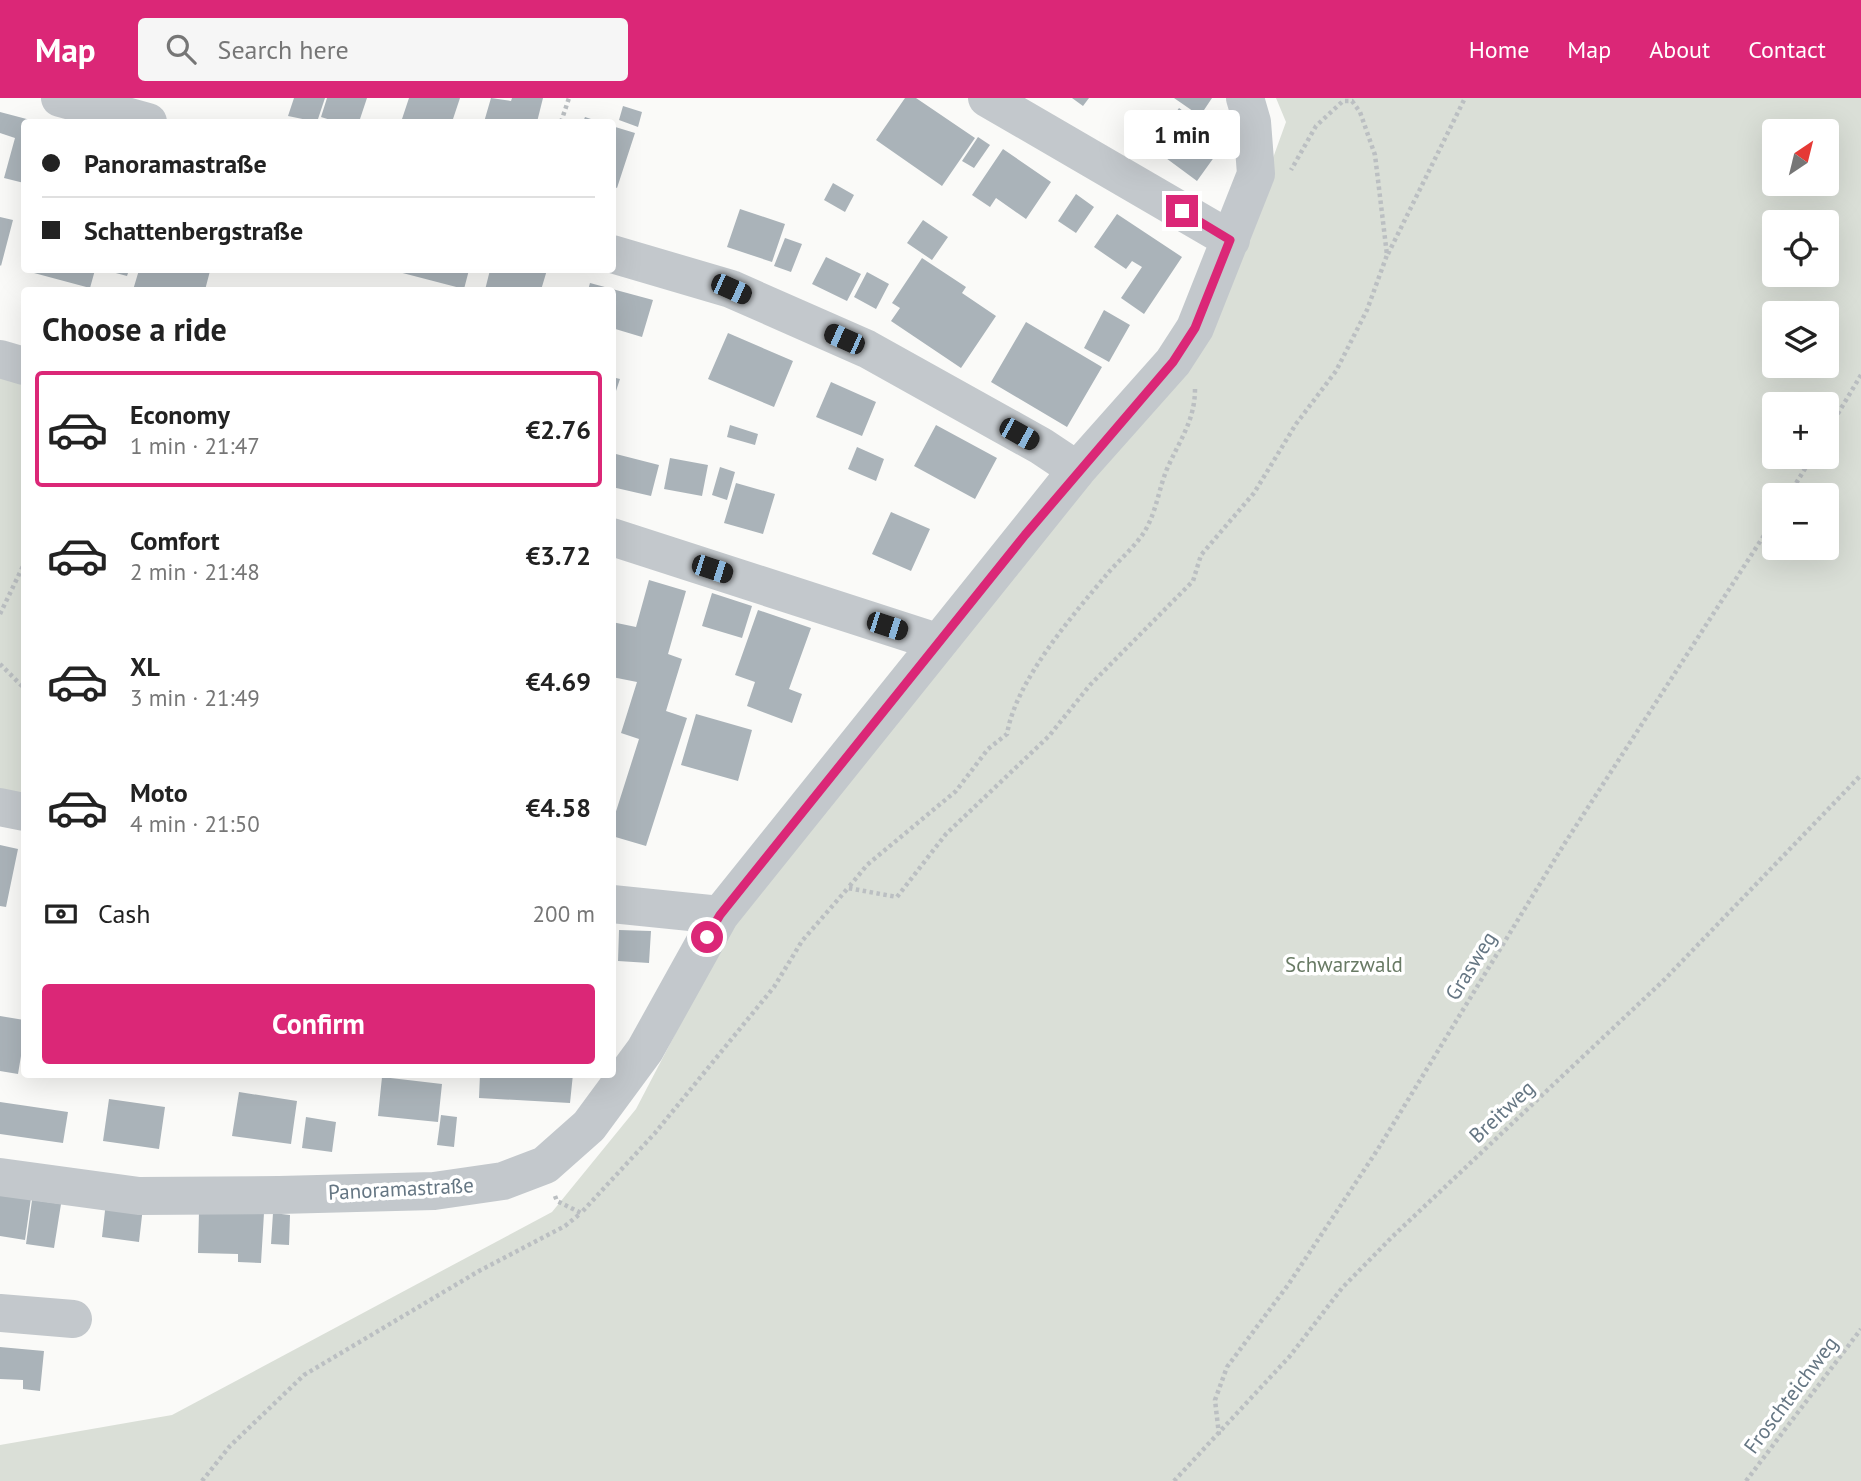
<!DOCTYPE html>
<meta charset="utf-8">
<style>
:root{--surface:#fff;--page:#f6f6f6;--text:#222;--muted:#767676;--line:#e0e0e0;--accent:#db2777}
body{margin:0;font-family:"PT Sans",sans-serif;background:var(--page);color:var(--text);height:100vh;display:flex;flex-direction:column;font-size:26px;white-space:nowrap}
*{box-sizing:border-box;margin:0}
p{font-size:23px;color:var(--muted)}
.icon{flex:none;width:38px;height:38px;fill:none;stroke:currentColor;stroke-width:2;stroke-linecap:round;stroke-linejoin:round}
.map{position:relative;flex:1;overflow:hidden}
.sheet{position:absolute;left:21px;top:189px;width:595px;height:791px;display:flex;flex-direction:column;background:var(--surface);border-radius:7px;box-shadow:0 7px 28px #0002}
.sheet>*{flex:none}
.banner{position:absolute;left:21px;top:21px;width:595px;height:154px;border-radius:7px;box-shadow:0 7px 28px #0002;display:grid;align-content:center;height:154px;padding:0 21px;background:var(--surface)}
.needle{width:46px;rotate:35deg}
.controls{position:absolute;left:1762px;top:21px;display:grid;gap:14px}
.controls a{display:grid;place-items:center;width:77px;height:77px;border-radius:7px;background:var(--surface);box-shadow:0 7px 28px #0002;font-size:35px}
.end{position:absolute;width:32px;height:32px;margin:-16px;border:9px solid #db2777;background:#fff;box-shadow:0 0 0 4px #fff}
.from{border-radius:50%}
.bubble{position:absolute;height:49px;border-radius:7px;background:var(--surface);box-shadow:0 7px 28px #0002;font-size:23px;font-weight:600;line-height:49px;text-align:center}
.car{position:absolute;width:21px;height:42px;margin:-21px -10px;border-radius:9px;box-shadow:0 0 5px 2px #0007;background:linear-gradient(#222 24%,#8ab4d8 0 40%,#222 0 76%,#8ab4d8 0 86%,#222 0)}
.banner b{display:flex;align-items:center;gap:24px;height:66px;font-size:26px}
.banner b+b{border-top:2px solid var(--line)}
.banner i{width:18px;height:18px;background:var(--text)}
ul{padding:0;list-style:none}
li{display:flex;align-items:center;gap:21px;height:116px;margin:0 14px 10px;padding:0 7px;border:4px solid transparent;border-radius:7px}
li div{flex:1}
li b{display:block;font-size:26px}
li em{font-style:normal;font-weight:600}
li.on{border-color:var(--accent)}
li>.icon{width:63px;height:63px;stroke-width:1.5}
h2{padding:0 21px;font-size:32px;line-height:84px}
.pay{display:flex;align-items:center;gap:18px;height:77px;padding:0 21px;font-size:26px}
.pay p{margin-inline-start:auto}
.button{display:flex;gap:14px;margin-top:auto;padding:14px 21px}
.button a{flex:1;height:80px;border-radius:7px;background:var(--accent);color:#fff;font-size:28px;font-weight:600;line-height:80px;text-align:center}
header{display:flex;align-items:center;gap:42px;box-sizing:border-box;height:98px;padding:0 35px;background:var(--accent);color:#fff}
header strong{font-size:33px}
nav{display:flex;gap:38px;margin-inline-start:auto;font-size:24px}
.search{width:490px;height:63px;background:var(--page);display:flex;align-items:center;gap:18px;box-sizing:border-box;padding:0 24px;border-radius:7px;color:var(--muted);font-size:26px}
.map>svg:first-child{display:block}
.green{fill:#dadfd7;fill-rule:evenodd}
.building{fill:#aab3b9}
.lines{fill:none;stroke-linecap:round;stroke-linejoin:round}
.path{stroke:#bbbfc2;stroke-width:4.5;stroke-dasharray:3.5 3.5;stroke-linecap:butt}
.minor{stroke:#c3c8cc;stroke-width:38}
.route{stroke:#db2777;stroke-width:9}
.labels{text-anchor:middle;stroke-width:7;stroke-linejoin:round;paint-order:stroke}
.park-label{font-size:21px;fill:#687a64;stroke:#fff}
.street-label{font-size:21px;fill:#657683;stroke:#fff}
</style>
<header>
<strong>Map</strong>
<div class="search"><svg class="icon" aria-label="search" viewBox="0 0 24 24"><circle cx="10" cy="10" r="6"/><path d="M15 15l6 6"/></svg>Search here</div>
<nav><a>Home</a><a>Map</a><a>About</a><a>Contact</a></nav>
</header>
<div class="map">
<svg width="1861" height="1383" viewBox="0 0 1861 1383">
<rect width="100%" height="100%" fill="#fafaf8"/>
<path class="green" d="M1276 0H1861V1383H0V1347L172 1317 552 1114 636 1011 740 812 1215 220 1286 24ZM1774 33H1827V86H1774ZM1774 124H1827V177H1774ZM1774 215H1827V268H1774ZM1774 306H1827V359H1774ZM1774 397H1827V450H1774Z
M0 273 24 280V701L0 696Z"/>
<path class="building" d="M294 0H325L317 24 288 18Z
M327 0H367L359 24H337L321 19Z
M409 0H460L452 24H401Z
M491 0 511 3 512 0H543L537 24H484Z
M905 0H916L975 40 942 88 876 42Z
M1072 0H1089L1083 8Z
M1174 0H1212L1200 18Z
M623 8 642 14 638 29 619 22Z
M1179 10 1225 44 1197 83 1151 49Z
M0 14 38 24H24V85L4 80 15 40 0 35Z
M585 19 600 24H583Z
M612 28 635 35 617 90 612 88Z
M978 39 990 47 974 70 962 63Z
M1003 51 1051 84 1026 121 996 100 990 109 972 97Z
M833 85 854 97 845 114 824 102Z
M1076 96 1094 109 1076 135 1058 123Z
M740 111 785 126 772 164 727 149Z
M1117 116 1182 159 1144 216 1121 200 1142 169 1132 163 1126 171 1094 149Z
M0 119 13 122 1 168 0 167Z
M923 122 948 139 932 162 907 145Z
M785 140 802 146 791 174 774 168Z
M826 159 861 176 847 203 812 186Z
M922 160 966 189 962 195 996 218 961 270 891 223 900 210 892 205Z
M35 172H95L90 190 34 175Z
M113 172H129L127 178 112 174Z
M139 172H205L210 173 205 192H133Z
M391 172H469L464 191Z
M490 172H547L541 192H485Z
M867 174 889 186 876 211 854 199Z
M590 185 653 202 642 239 612 230V192H588Z
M1104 212 1130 227 1109 264 1084 250Z
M1026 224 1102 269 1067 329 991 284Z
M728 235 793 263 774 309 708 281Z
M612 279 620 281 613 302H612Z
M831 284 876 304 862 338 816 319Z
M730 327 758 336 755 347 727 339Z
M936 327 997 360 975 401 914 368Z
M857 349 884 361 876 383 848 371Z
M612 355 659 367 651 398 612 389Z
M670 360 708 367 702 398 664 391Z
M720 369 735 374 727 402 712 397Z
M736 385 775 396 763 436 724 425Z
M891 414 930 431 911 473 872 456Z
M649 482 686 493 668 556 682 561 666 613 687 620 646 748 612 738V726L639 641 621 635 637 584 612 579V524L636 529Z
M712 495 752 508 742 540 702 528Z
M758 512 811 530 789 591 802 596 792 625 747 608 755 584 735 577Z
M696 616 752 632 738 683 681 667Z
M0 747 18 751 6 809 0 808Z
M619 832 651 833 649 865 618 863Z
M612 852H616L614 870H612Z
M0 918 24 922V959L21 958 18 976 0 973Z
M480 976H573L570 1005 479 1000Z
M382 979 442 986 438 1024 378 1018Z
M239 994 297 1003 291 1046 232 1038Z
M109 1001 165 1009 159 1051 103 1043Z
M0 1004 68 1014 63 1045 0 1036Z
M441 1017 457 1019 454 1049 437 1047Z
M306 1019 336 1024 332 1054 302 1050Z
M0 1095 31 1100 25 1142 0 1138Z
M32 1102 61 1106 54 1150 26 1146Z
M106 1104 143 1109 139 1144 102 1139Z
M199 1113 264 1115 261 1165 238 1164V1156L198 1155Z
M273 1115 290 1117 289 1147 271 1146Z
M0 1249 44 1253 40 1293 23 1291V1282L0 1281Z"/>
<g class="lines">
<path class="path" d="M561 24 569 0
M1388 156 1465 0
M1195 291C1195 323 1179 343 1167 371 1159 390 1157 411 1146 431 1137 447 1120 461 1108 475 1073 517 1016 582 1007 636L988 651 956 693 867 767 848 790 897 799 946 736 1049 638 1090 587 1193 483 1201 457 1254 395 1296 326 1336 273 1367 212 1387 157 1375 57 1360 14 1352 3H1343L1316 28 1291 72
M1827 334 1861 277
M1789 397 1812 359
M0 516 24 466
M0 566 24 590
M555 1098 557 1103 581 1115 655 1035 774 889 802 843 848 790
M1219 1337 1215 1302 1227 1269 1288 1187 1378 1051 1563 748 1774 422
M202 1383 230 1348 304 1277 479 1173 565 1128 581 1115
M1174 1383 1290 1258 1342 1190 1392 1139 1664 882 1861 677
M1746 1383 1861 1231"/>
<path class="minor" d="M60 0 148 24
M987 0 1231 142
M612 156 731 191 867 251 1041 348 1077 372
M0 261 24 268
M612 439 937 544
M0 709 24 714
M612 806 720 817
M0 1079 139 1098 279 1097 434 1093 503 1083 545 1067 589 1028 645 952 720 817 1077 372 1173 264 1195 230 1256 76 1252 24 1245 0
M0 1215 73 1221"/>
</g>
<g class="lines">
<path class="route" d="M707 839 720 817 1025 437 1173 264 1195 230 1230 142 1182 113"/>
</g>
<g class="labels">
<g class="park-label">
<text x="1344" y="874">Schwarzwald</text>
</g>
<g class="street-label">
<text transform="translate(1471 868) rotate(-58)" y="7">Grasweg</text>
<text transform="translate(1502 1014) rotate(-43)" y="7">Breitweg</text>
<text transform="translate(401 1091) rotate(-3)" y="7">Panoramastraße</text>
<text transform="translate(1791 1297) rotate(-53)" y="7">Froschteichweg</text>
</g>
</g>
</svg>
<div class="controls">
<a><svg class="needle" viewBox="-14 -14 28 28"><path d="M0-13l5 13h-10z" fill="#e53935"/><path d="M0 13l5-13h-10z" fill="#767676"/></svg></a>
<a><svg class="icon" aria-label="locate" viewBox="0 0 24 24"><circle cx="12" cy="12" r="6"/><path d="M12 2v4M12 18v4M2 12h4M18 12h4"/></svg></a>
<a><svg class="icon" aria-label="layers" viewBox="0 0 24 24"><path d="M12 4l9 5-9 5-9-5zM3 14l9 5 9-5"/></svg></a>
<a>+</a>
<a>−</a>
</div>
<i class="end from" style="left:707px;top:839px"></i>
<i class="end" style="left:1182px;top:113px"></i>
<div class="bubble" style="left:1124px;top:12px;width:116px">1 min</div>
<i class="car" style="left:731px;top:191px;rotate:114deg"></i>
<i class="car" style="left:844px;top:241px;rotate:294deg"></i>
<i class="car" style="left:1019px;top:336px;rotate:119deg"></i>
<i class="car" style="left:712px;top:471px;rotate:108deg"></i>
<i class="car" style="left:887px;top:528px;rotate:108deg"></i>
<div class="banner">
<b><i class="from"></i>Panoramastraße</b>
<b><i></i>Schattenbergstraße</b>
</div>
<section class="sheet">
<h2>Choose a ride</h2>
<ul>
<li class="on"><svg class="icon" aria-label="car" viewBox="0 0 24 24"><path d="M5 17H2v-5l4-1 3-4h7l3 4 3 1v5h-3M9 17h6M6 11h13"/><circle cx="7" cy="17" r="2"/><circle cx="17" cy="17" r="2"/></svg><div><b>Economy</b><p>1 min · 21:47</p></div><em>€2.76</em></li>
<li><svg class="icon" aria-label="car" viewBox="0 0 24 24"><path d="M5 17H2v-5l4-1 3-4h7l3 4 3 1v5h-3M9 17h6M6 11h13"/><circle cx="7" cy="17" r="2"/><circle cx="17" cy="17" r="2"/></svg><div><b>Comfort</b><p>2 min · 21:48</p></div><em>€3.72</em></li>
<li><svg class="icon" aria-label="car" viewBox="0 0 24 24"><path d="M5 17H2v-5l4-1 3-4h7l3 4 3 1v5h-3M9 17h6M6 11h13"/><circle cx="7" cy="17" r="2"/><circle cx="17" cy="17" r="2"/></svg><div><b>XL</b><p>3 min · 21:49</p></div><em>€4.69</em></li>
<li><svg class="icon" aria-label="car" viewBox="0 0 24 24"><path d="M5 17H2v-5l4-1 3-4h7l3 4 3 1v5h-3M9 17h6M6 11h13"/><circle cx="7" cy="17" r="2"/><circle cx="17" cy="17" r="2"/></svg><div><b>Moto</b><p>4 min · 21:50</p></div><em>€4.58</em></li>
</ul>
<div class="pay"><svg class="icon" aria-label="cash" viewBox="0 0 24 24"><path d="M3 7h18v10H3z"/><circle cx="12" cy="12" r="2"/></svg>Cash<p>200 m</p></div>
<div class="button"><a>Confirm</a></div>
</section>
</div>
